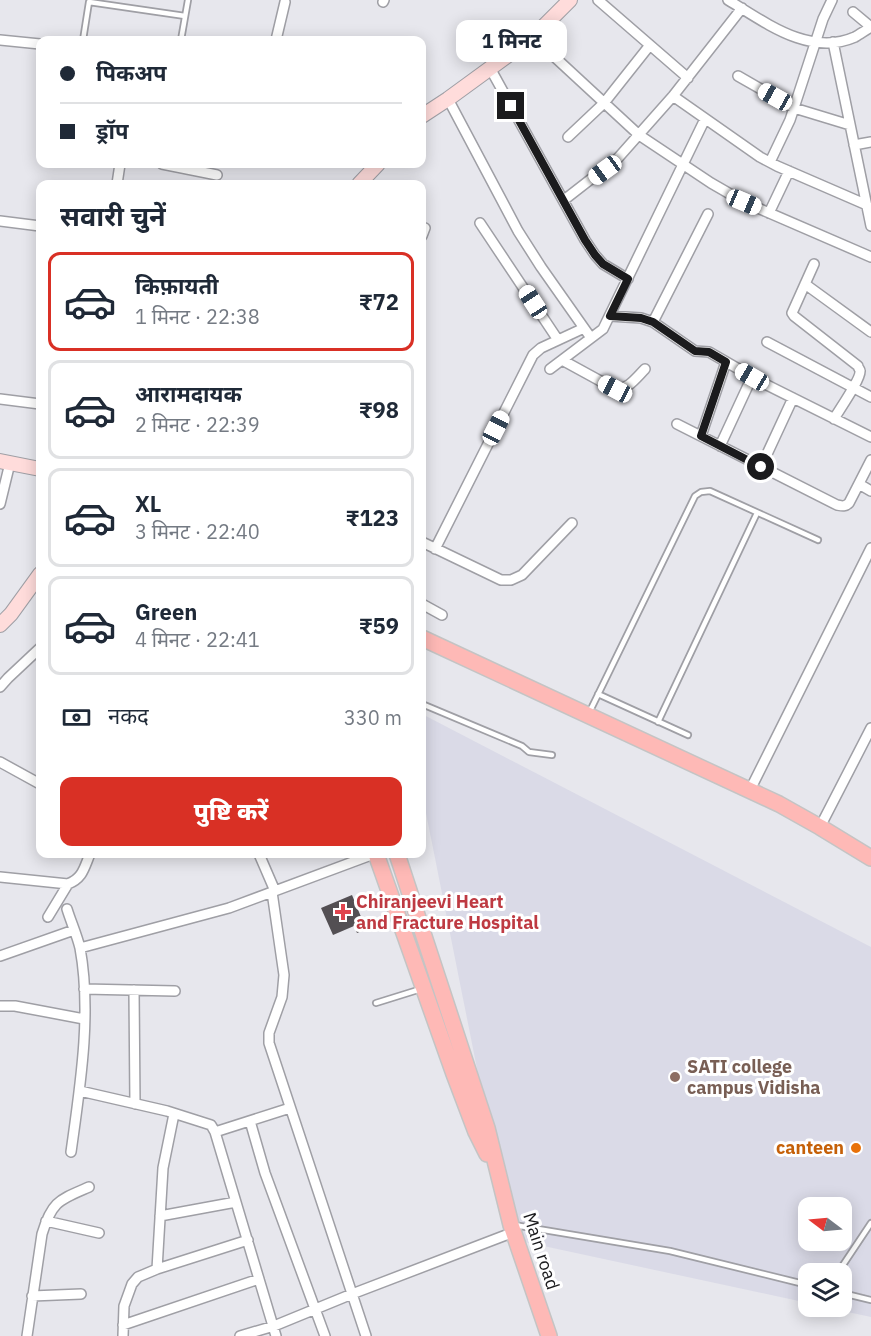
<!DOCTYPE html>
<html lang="hi">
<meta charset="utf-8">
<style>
:root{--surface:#fff;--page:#f2f2f3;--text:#1f2937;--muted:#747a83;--line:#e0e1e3;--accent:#d93025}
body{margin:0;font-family:"IBM Plex Sans","Noto Sans Devanagari",sans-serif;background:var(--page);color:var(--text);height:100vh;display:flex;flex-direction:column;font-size:22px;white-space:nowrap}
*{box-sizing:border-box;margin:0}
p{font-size:20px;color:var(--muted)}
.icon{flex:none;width:33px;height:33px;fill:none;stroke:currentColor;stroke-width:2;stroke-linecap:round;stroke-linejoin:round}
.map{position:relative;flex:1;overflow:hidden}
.drawer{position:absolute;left:36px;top:180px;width:390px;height:678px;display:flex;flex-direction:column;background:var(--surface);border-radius:12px;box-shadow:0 3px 15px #0003}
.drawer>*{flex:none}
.top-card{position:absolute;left:36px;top:36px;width:390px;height:132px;border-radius:12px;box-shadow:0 3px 15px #0003;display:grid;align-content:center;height:132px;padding:0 24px;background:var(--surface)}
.needle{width:39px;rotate:286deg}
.controls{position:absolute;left:798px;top:1197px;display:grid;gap:12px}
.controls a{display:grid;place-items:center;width:54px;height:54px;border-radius:12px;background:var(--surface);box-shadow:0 3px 15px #0003;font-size:30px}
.end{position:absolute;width:27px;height:27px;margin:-14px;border:8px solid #1b1b1d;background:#fff;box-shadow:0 0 0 3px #fff}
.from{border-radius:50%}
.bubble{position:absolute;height:42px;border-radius:12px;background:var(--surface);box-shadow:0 3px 15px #0003;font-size:20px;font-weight:800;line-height:42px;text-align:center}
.car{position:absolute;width:18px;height:36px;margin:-18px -9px;border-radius:8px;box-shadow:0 0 4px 2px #0007;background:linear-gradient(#fff 24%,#345 0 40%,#fff 0 76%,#345 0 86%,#fff 0)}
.top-card b{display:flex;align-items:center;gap:21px;height:57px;font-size:22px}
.top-card b+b{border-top:2px solid var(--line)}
.top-card i{width:15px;height:15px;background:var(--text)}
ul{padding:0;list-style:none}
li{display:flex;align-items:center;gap:18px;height:99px;margin:0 12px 9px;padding:0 12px;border:3px solid var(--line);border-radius:12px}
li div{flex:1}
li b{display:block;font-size:22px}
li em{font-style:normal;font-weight:800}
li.active{border-color:var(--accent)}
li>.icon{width:54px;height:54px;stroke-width:1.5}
h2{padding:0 24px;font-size:27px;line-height:72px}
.pay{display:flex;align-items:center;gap:15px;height:66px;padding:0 24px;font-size:22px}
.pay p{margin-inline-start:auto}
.action{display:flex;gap:12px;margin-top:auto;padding:12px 24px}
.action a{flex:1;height:69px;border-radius:12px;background:var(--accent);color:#fff;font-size:24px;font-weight:800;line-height:69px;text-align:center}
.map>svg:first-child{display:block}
.built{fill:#dadae7;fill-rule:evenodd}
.building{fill:#534f53}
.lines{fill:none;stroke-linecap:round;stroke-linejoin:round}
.lane-casing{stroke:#9f9fa5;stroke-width:8}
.street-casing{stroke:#9f9fa5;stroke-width:12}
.secondary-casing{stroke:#9f9fa5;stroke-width:16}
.primary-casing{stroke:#c4c4c4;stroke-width:18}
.lane{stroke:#fff;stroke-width:4.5}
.street{stroke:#fff;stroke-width:9}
.secondary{stroke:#ffdcdb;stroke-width:14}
.primary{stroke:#feb9b6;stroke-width:15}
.route{stroke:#1b1b1d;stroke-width:8}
.health-dot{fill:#e0444e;stroke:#fff;stroke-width:2}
.education-dot{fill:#8d6e63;stroke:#fff;stroke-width:2}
.food-dot{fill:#e8710a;stroke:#fff;stroke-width:2}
.labels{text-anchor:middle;stroke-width:6;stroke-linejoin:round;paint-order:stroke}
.health-label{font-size:18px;font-weight:bold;fill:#be3a42;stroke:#fff;text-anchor:start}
.education-label{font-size:18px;font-weight:bold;fill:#785e54;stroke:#fff;text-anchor:start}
.food-label{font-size:18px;font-weight:bold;fill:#c56008;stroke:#fff;text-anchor:end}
.street-label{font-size:18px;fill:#1b1b1d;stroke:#fff}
</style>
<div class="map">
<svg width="871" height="1336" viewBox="0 0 871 1336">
<rect width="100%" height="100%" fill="#e7e7ed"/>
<path class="built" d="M422 714 871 947V1317L824 1307 842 1306V1274H808V1303L511 1239 422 793ZM808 1208H842V1240H808Z"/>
<path class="building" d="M352 895 366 929 357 933 354 926 333 935 321 908Z"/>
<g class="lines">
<g class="lane-casing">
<path id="lane" d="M89 2 185 16
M83 40 89 2
M181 40 188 0
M598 694 688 735
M422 704 522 746 529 752 552 755
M589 713 695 496 701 492 710 491 818 540
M658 722 757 513
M376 1003 421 989
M514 1225 670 1251 808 1285
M837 1274 871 1223
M842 1293 871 1300"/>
</g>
<g class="street-casing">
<path id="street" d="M598 0 688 78
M728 0C765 22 809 57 855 37 860 34 866 30 871 27
M383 2 384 0
M853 12 871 27
M533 37 639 135 711 183 744 202 871 257
M0 40 40 44
M276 40 285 2
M833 42 871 226
M490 68 585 240 595 255 603 264 628 279
M738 76 794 108 850 125
M673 96 760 157 777 166 867 205
M448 99 518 231 541 267 591 338
M568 137 604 103 650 45
M854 145 871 142
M770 162 790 120 823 19 832 0
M162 164 217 175
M117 184 120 164
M564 200 618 158 673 96 742 8
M769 213 789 171
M0 221 40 226
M480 223 558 340
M422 236 425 228
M814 264 792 313 794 316 858 366C858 368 860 369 860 371 861 379 839 410 834 419
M805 284 871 332
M610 316 641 318 653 322 695 351 709 352 763 383 871 437
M653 322 708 214
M767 342 871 397
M562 360 615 389C628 390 636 378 645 369
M550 369 603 329 705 119
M0 399 40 404
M677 424 837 505C842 506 845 507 849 503L871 460
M701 436 726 362
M720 446 752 377
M761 467 793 398
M859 484 871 491
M0 504 10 463
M422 542 501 580H511L522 575 572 523
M435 549 533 355 541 348 584 328
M422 604 442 615
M0 687 8 678 40 648
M0 762 40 784
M750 790 871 548
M820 827 871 728
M259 854 275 891
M0 877 68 884C83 878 84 868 90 854
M272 892 284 975 282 997 269 1033V1043L366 1336
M67 909C71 922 77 935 80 948 92 1013 80 1087 71 1152
M48 917 68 884
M80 948 229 908 374 854
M0 956 74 930
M84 989 175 991
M134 990 135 1104
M0 1006H15L84 1019
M80 1091 167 1111 211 1125 215 1132 276 1336
M250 1121 265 1173 325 1336
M215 1132 290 1108
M160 1216 236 1202
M46 1221 99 1233
M157 1269 163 1168 174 1114
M32 1296 81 1294
M123 1325 259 1279
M27 1336 42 1234C52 1201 59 1200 89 1187
M123 1336 124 1306 132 1284 138 1277 157 1269 248 1240
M240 1336 274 1326 352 1294 514 1232"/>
</g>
<g class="secondary-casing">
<path id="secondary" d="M422 116 448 99 533 37 570 0
M359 184 378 164
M0 461 40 469
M0 625 11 614 40 574"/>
</g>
<g class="primary-casing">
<path id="primary" d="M422 638 779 804 820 827 871 858
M376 854 454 1074 476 1132 487 1154
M397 854 487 1128 511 1225 549 1336"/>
</g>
<use href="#lane" class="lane"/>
<use href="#street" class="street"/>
<use href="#secondary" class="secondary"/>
<use href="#primary" class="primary"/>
</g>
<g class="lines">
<path class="route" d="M511 106 585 240 595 255 603 264 628 279 610 316 641 318 653 322 695 351 709 352 726 362 701 436 761 467"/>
</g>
<path class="health-dot" d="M340 903h6v6h6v6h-6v6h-6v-6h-6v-6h6z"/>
<circle class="education-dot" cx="675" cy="1077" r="6"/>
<circle class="food-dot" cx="856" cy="1148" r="6"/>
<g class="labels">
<g class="health-label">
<text x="356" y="908">Chiranjeevi Heart<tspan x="356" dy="21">and Fracture Hospital</tspan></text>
</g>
<g class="education-label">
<text x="687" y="1073">SATI college<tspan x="687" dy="21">campus Vidisha</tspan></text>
</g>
<g class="food-label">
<text x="844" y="1154">canteen</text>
</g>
<g class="street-label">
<text transform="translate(541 1251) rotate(72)" y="6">Main road</text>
</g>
</g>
</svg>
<div class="controls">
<a><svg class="needle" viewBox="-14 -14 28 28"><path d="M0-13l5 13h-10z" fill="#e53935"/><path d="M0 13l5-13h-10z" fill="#747a83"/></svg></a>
<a><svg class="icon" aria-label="layers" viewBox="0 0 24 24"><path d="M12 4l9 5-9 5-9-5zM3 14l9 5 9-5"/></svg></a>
</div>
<i class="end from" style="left:761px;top:467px"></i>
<i class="end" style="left:511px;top:106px"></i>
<div class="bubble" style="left:456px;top:20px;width:111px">1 मिनट</div>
<i class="car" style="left:775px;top:97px;rotate:299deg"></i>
<i class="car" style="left:605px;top:170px;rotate:234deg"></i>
<i class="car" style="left:744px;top:202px;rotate:113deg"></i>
<i class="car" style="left:533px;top:302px;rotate:327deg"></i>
<i class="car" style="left:752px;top:377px;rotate:300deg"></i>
<i class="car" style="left:615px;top:389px;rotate:298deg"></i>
<i class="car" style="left:496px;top:428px;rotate:27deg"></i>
<div class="top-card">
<b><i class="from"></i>पिकअप</b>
<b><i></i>ड्रॉप</b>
</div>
<section class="drawer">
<h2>सवारी चुनें</h2>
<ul>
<li class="active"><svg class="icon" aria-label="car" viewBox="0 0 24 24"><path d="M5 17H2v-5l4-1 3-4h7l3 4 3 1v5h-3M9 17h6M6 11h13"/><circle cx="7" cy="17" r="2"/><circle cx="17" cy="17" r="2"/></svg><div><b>किफ़ायती</b><p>1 मिनट · 22:38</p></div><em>₹72</em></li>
<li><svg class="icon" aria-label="car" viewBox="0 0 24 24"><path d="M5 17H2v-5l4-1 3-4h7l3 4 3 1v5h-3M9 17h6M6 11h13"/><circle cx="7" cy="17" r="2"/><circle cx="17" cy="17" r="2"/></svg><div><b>आरामदायक</b><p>2 मिनट · 22:39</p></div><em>₹98</em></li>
<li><svg class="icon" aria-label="car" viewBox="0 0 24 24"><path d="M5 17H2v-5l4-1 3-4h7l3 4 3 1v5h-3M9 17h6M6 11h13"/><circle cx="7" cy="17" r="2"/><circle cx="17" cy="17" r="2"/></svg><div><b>XL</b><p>3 मिनट · 22:40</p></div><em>₹123</em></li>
<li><svg class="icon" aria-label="car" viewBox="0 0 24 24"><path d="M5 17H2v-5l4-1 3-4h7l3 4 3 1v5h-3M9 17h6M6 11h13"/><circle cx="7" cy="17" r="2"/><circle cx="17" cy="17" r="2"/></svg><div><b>Green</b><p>4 मिनट · 22:41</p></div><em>₹59</em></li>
</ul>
<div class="pay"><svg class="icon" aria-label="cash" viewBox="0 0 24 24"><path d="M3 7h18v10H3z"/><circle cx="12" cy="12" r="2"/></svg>नकद<p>330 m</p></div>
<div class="action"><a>पुष्टि करें</a></div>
</section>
</div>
